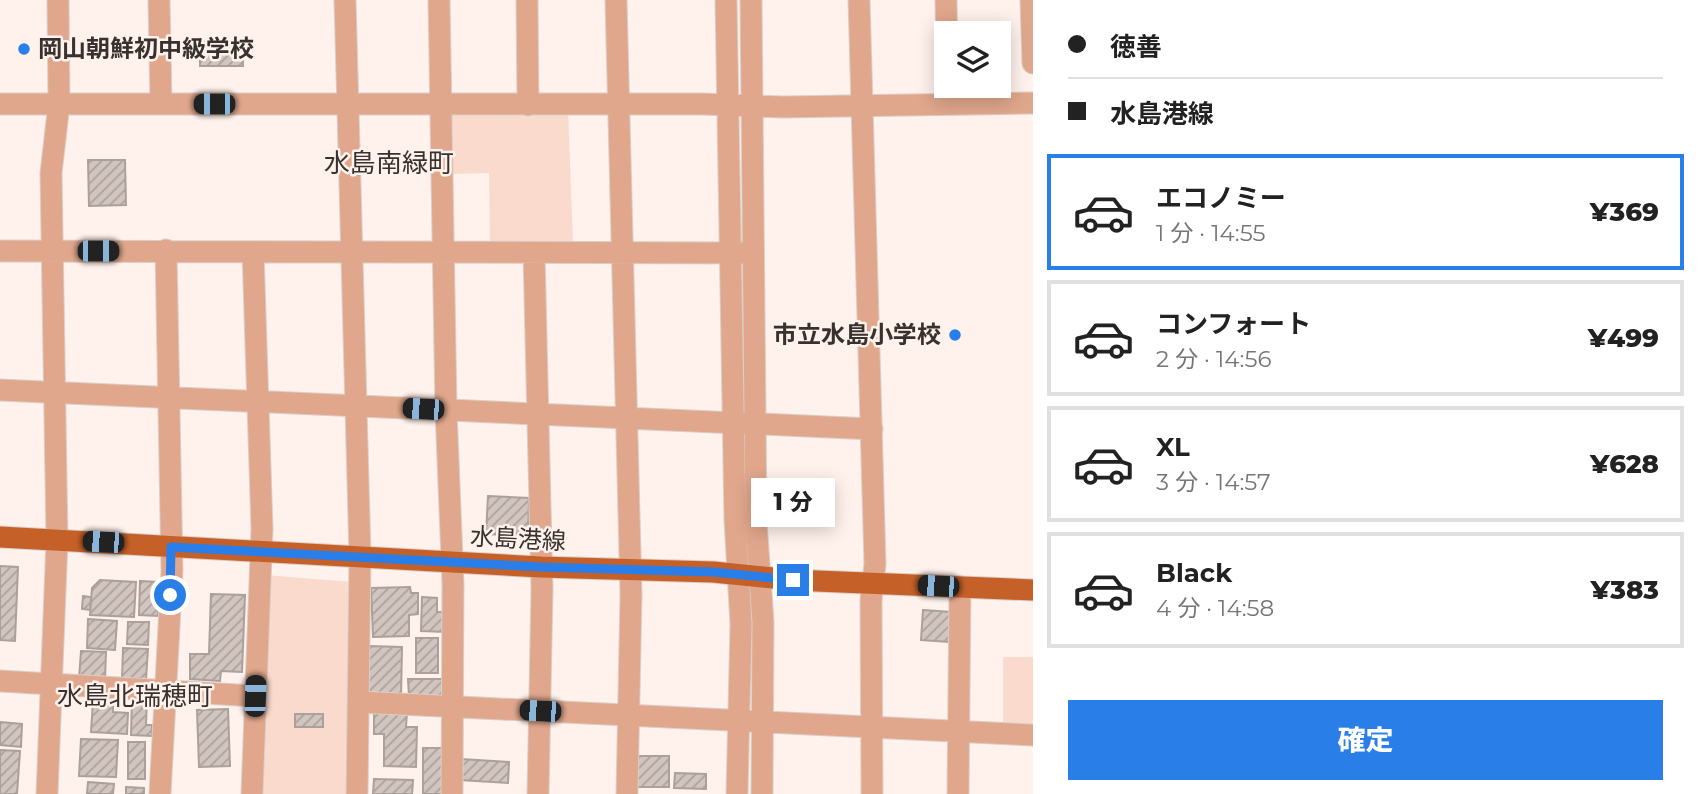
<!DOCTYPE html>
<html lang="ja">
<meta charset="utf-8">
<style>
:root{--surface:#fff;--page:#f2f2f2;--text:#222;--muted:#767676;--line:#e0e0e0;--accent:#297ee8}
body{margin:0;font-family:Montserrat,"Noto Sans JP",sans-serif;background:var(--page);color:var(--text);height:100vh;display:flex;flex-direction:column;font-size:26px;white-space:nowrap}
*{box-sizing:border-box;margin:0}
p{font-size:23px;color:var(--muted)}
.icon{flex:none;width:38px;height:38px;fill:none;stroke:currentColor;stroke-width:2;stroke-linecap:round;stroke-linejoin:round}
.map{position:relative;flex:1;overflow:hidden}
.panel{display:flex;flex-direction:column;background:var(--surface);width:665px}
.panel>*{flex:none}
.hud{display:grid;align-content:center;height:154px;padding:0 35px;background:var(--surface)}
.fabs{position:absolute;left:934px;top:21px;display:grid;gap:14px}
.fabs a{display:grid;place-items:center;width:77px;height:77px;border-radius:0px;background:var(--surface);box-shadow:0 4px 18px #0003;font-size:35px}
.end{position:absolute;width:32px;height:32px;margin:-16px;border:9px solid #297ee8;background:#fff;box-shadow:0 0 0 4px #fff}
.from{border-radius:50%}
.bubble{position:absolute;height:49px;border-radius:0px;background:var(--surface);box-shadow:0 4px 18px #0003;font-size:23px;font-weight:800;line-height:49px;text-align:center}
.car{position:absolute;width:21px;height:42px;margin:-21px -10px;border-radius:9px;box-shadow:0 0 5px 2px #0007;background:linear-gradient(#222 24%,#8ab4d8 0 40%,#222 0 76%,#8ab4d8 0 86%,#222 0)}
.hud b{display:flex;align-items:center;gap:24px;height:66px;font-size:26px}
.hud b+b{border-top:2px solid var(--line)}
.hud i{width:18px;height:18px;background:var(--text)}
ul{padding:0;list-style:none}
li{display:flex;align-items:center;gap:21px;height:116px;margin:0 14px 10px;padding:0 21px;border:4px solid var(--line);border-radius:0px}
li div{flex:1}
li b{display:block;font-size:26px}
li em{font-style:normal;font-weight:800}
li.selected{border-color:var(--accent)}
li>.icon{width:63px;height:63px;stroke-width:1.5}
.action{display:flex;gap:14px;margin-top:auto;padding:14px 35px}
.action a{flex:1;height:80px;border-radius:0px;background:var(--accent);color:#fff;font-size:28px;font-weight:800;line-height:80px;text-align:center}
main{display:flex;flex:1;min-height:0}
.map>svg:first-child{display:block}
.park{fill:#f9dacc}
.building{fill:url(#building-hatch);stroke:#aca09a;stroke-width:2}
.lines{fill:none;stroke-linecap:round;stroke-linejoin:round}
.minor-casing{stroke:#dbcfc9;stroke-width:23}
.major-casing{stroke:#dbcfc9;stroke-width:23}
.minor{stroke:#e0a78c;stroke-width:21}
.major{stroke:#c56128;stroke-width:21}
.route{stroke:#297ee8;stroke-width:9}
.poi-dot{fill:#297ee8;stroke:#fff1eb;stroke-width:2.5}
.labels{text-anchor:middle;stroke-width:5;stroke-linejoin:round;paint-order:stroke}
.poi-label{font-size:24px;font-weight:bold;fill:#37322f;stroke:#fff1eb;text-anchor:start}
.street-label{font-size:24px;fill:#37322f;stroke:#fff1eb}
.neighbourhood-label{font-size:26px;fill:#37322f;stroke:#fff1eb}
</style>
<main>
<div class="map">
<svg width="1033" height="794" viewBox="0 0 1033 794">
<defs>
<pattern id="building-hatch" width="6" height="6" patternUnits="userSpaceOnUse" patternTransform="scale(1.75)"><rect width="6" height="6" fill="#d2c5bf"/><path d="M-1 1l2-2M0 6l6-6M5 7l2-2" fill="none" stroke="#aba19c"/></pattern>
</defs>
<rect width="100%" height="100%" fill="#fff1eb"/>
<path class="park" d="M568 110 573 243 490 242 489 173 450 174 449 111Z
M264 575 352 582 349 794H256Z
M1003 657H1033V731L1003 730Z"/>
<path class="building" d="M243 41V66H200V42Z
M88 160H125L126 205 89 206Z
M488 496 529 498 528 536 486 534Z
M0 566 18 567 15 641 0 640Z
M100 580 136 582 134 617 90 615 92 588Z
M140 581 158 582V616L139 615Z
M410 587 411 593H418V614L409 615V636L373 637 371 588Z
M211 594 245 595 242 672 221 671 220 681 190 679V654H209Z
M83 596 91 597 90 610 82 609Z
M422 597 437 598V612H446V632L421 631Z
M923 610 951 612 949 642 921 640Z
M88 619 117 621 115 650 87 648Z
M128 622H149L148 645 127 644Z
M416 638H438V673H416Z
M368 646 402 647 401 698 367 697Z
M123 648 148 649 146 679 122 678Z
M81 651 106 652 105 680 79 678Z
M408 679H442V696H409Z
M132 697H147L146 725H152V736L131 735Z
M93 701 113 702V712L128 713 127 734 91 732Z
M228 709 230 766 199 767 197 710Z
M374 712H407L406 727H417L416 767 384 766V734H374Z
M295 714H323V727H295Z
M0 722 22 724 21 747 0 745Z
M81 739 118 740 116 777 79 776Z
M128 742H145V779H128Z
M423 748H444V794H423Z
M0 750 20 751 17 794H0Z
M637 756H669V787H636Z
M461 759 509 762 508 783 460 780Z
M675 773 706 774V789L674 788Z
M374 779 413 780 412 794H373Z
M88 782 114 784 113 794H87Z
M126 787 144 788V794H126Z"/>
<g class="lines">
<g class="minor-casing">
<path id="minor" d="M159 0 161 104
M345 0 360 556 357 794
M439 0 446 410 453 584 452 794
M527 0 528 105
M616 0 631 594 627 794
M726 0 735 520 741 624 737 794
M751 0 756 521 763 622 762 794
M859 0 875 564 871 600 872 794
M946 0 947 53
M1031 0 1033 63
M0 104H702L783 107 1033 103
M0 251 742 253
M534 253 542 589 538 794
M0 390 872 429
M0 681 255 696
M359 702 1033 735
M47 794 57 540 51 173 59 104 58 0
M160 794 172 571 166 250
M252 794 262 529 253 252
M958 794 960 587"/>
</g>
<g class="major-casing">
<path id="major" d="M0 537 541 567 713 572 793 580 1033 590"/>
</g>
<use href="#minor" class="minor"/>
<use href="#major" class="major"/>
</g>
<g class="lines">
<path class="route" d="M170 595 171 547 541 567 713 572 793 580"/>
</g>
<g class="poi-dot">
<circle cx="24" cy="49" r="7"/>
<circle cx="955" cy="335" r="7"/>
</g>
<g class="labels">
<g class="poi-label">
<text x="38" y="57">岡山朝鮮初中級学校</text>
<text x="941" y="343" text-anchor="end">市立水島小学校</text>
</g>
<g class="street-label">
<text transform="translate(518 539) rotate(3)" y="8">水島港線</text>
</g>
<g class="neighbourhood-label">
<text x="389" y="172">水島南緑町</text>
<text x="135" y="705">水島北瑞穂町</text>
</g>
</g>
</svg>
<div class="fabs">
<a><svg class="icon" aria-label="layers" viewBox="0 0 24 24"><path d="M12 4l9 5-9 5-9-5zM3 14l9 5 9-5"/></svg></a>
</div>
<i class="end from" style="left:170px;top:595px"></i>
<i class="end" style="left:793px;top:580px"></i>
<div class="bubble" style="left:751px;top:478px;width:84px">1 分</div>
<i class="car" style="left:214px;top:104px;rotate:270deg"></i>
<i class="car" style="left:98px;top:251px;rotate:90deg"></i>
<i class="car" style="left:423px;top:409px;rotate:273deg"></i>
<i class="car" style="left:103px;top:542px;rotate:273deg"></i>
<i class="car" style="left:938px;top:586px;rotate:273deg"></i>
<i class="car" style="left:255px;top:696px;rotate:2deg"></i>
<i class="car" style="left:540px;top:711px;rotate:273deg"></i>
</div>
<section class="panel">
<div class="hud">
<b><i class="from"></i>徳善</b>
<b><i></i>水島港線</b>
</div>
<ul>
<li class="selected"><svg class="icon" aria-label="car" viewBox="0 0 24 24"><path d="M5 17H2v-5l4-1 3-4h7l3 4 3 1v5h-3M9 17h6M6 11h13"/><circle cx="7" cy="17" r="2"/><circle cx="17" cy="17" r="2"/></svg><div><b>エコノミー</b><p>1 分 · 14:55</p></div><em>¥369</em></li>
<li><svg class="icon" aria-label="car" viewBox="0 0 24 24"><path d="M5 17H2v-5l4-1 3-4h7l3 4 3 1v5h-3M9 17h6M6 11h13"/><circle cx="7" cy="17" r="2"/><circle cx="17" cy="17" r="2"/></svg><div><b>コンフォート</b><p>2 分 · 14:56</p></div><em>¥499</em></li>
<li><svg class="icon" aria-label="car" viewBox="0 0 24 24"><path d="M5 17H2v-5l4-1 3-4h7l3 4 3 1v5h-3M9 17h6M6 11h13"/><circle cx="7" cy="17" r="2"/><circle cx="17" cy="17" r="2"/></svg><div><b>XL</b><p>3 分 · 14:57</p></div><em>¥628</em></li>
<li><svg class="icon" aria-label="car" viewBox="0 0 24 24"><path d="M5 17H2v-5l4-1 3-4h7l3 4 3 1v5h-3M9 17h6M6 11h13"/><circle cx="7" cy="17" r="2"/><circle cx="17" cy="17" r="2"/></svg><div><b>Black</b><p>4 分 · 14:58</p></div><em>¥383</em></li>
</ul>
<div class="action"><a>確定</a></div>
</section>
</main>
